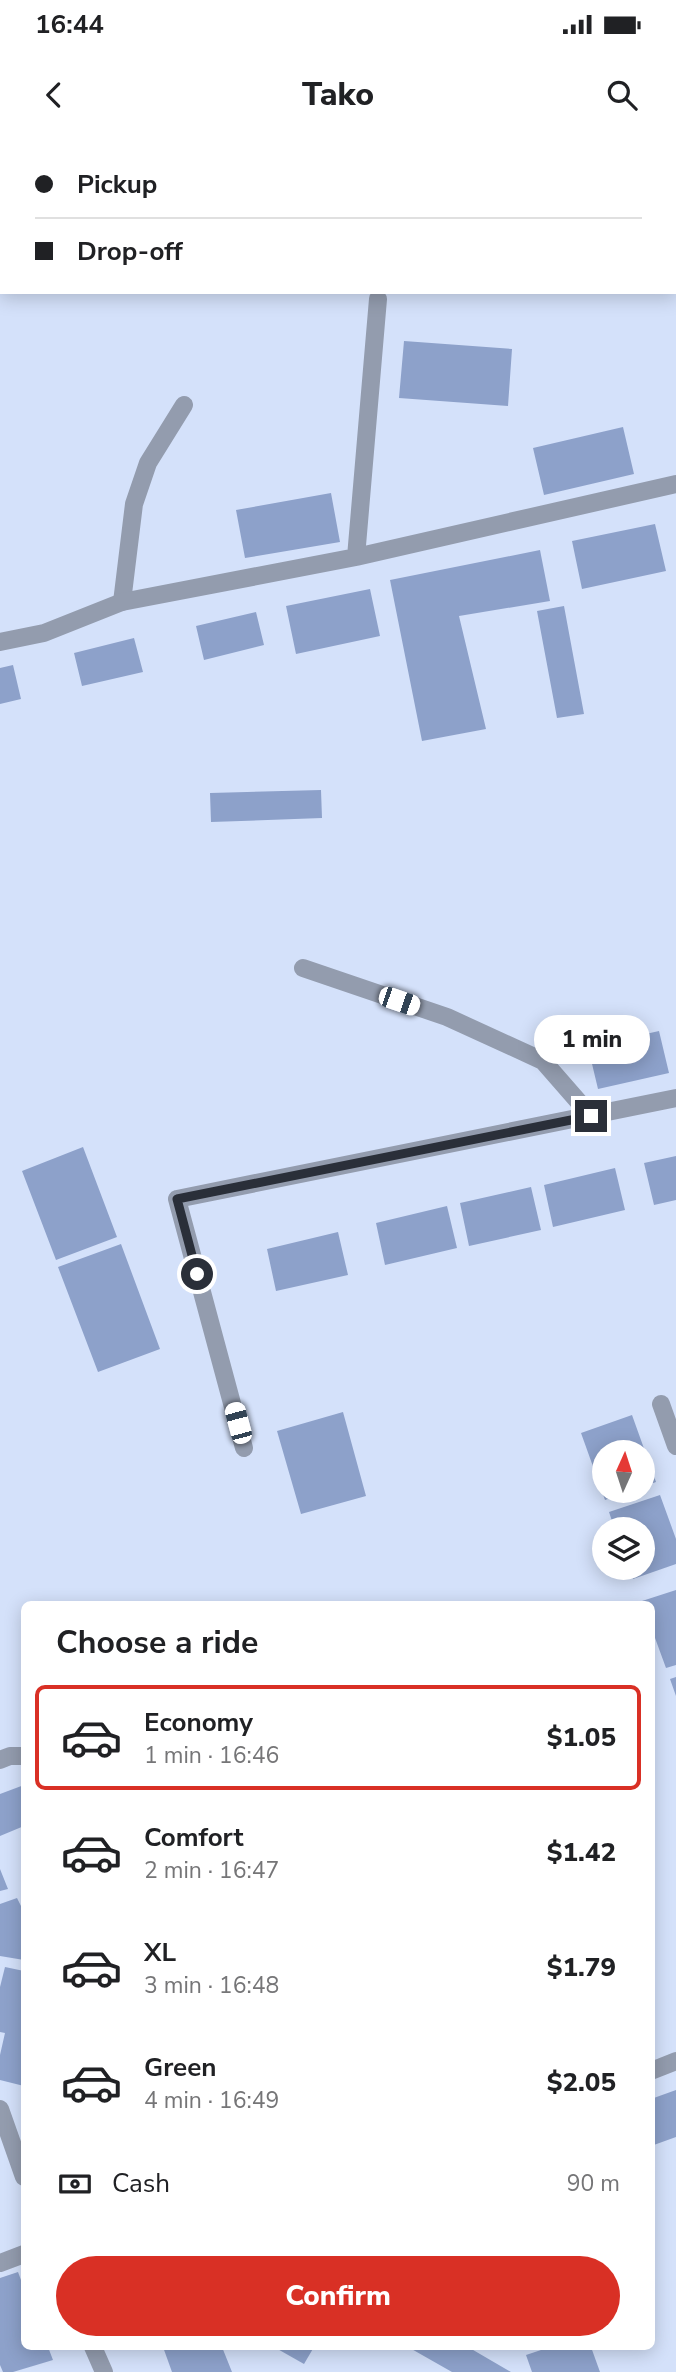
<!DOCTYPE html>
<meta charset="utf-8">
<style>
:root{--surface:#fff;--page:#f6f6f6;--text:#202124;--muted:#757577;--line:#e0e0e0;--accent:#d93025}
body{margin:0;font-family:"Nunito Sans",sans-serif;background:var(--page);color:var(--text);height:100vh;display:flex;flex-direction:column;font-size:26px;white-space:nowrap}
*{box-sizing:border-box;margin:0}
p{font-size:23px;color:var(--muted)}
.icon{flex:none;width:38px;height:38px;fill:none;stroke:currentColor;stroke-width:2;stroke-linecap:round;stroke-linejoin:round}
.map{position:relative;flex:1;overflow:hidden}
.panel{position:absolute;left:21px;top:1461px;width:634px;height:749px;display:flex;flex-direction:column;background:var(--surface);border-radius:10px;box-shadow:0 4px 18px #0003}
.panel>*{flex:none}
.top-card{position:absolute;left:0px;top:0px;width:677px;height:154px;box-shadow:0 4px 18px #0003;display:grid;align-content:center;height:154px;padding:0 35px;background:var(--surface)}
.needle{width:46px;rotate:3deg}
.buttons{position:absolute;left:592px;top:1300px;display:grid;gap:14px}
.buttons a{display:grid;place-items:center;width:63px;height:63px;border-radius:50%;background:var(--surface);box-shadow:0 4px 18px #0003;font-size:35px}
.end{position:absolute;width:32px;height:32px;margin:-16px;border:9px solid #2a2f39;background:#fff;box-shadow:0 0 0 4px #fff}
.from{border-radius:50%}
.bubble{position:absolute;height:49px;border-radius:24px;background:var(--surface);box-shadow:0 4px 18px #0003;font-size:23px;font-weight:800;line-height:49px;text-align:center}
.car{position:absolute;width:21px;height:42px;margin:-21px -10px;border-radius:9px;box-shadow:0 0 5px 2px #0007;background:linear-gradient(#fff 24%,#345 0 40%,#fff 0 76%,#345 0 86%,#fff 0)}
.top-card b{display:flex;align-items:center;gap:24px;height:66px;font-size:26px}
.top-card b+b{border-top:2px solid var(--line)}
.top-card i{width:18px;height:18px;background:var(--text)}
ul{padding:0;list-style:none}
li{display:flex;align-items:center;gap:21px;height:105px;margin:0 14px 10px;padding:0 21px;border:4px solid transparent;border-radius:10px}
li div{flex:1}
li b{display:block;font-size:26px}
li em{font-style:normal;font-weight:800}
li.on{border-color:var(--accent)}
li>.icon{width:63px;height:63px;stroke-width:1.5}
h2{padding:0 35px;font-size:32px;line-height:84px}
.pay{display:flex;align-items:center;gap:18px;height:77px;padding:0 35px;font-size:26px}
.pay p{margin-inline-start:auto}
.cta{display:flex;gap:14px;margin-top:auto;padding:14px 35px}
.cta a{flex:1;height:80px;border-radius:42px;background:var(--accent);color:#fff;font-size:28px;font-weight:800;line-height:80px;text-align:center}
.status{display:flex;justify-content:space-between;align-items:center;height:49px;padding:0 35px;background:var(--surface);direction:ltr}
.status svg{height:19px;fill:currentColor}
header{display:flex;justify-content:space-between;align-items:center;height:91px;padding:0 35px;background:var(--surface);font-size:32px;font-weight:800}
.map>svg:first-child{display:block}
.building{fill:#8da1ca}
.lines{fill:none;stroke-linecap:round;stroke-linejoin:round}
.lane{stroke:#939cae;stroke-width:18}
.street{stroke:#939cae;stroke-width:18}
.route{stroke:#2a2f39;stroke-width:9}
</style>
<div class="status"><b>16:44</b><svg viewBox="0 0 49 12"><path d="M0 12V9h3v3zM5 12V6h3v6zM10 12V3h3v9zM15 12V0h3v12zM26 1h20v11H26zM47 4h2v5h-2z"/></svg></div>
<header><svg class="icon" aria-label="back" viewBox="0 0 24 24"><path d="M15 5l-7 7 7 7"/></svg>Tako<svg class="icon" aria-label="search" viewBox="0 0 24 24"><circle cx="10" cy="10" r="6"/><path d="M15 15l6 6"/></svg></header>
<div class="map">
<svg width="676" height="2232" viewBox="0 0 676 2232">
<rect width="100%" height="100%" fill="#d4e1fa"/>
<path class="building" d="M404 201 512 209 508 266 399 258Z
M623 287 634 334 544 355 533 308Z
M331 353 340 402 245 418 236 370Z
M655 384 666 431 582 449 572 401Z
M540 410 550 461 459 476 486 589 422 601 390 440Z
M370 449 380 496 296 514 286 466Z
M564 466 584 574 557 578 537 471Z
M256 472 264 505 204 520 196 486Z
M134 498 143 532 82 546 74 513Z
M13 525 21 559 0 564V528Z
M321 650 322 678 211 682 210 653Z
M659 891 669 933 598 949 588 907Z
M83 1007 117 1097 56 1120 22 1031Z
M676 1016V1060L654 1065 644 1023Z
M615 1028 625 1070 553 1087 544 1045Z
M531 1047 541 1090 469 1106 460 1063Z
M447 1066 457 1108 385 1125 376 1083Z
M338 1092 348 1135 276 1151 267 1109Z
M121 1104 160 1209 98 1232 58 1127Z
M343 1272 366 1356 301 1374 277 1291Z
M632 1275 656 1342 642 1347V1312H604V1351H629L605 1360 581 1293Z
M660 1355 676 1399V1424L633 1439 629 1428H642V1390H615L609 1372Z
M676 1450V1525L666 1528 651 1487V1465H643L642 1461Z
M676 1537V1556L670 1539Z
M24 1645V1686L0 1696V1654Z
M0 1729 8 1749 0 1751Z
M17 1758 24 1772V1820L0 1816V1764Z
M5 1827 24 1831V1946L0 1940V1915L5 1893 0 1892V1847Z
M676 1950V1997L651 2006V1959Z
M18 2132 24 2148V2207H48L53 2220 13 2232H3L0 2225V2138Z
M163 2207H222L232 2232H172Z
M274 2207H314L304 2224Z
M408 2207H468L511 2232H452Z
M550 2207H591L600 2232H532L526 2215Z"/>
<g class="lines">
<path class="lane" d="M122 462 134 364 148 323 184 265"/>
<path class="street" d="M356 417 378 159
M0 502 44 493 122 462 356 417 676 344
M303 828 447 877 543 921 591 976
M661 1264 676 1306
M244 1308 177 1059 676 958
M0 1620 10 1616H24
M651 1931 676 1921
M0 1969 24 2037
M0 2123 24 2114
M93 2207 104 2232"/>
</g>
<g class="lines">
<path class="route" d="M197 1134 177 1059 591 976"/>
</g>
</svg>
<div class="buttons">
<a><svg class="needle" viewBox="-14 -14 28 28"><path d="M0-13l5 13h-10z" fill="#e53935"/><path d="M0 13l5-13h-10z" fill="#757577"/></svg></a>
<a><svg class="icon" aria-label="layers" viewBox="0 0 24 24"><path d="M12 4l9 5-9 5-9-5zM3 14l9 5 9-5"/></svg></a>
</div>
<i class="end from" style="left:197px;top:1134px"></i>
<i class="end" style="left:591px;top:976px"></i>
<div class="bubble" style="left:534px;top:875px;width:116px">1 min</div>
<i class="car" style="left:399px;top:861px;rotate:109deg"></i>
<i class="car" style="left:238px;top:1283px;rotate:345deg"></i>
<div class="top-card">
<b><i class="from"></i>Pickup</b>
<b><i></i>Drop-off</b>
</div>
<section class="panel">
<h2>Choose a ride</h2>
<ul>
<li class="on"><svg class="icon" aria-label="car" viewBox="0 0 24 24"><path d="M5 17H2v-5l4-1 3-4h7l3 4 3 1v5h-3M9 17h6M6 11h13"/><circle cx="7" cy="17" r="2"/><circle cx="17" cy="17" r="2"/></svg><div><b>Economy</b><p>1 min · 16:46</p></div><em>$1.05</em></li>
<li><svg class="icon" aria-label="car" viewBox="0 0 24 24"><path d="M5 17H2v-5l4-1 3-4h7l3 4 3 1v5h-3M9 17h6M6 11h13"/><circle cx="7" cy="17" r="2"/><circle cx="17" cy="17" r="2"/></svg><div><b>Comfort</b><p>2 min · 16:47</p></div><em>$1.42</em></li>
<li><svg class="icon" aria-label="car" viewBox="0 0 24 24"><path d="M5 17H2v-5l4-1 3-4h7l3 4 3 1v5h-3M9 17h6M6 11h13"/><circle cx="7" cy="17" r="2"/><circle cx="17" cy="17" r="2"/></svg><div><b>XL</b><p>3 min · 16:48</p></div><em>$1.79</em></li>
<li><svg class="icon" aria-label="car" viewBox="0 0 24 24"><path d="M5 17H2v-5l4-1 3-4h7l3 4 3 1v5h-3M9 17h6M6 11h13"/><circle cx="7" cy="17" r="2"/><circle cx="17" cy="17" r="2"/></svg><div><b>Green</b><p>4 min · 16:49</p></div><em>$2.05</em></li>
</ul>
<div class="pay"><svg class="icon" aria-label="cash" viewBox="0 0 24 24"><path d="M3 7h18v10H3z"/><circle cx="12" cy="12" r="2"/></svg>Cash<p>90 m</p></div>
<div class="cta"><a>Confirm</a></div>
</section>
</div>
